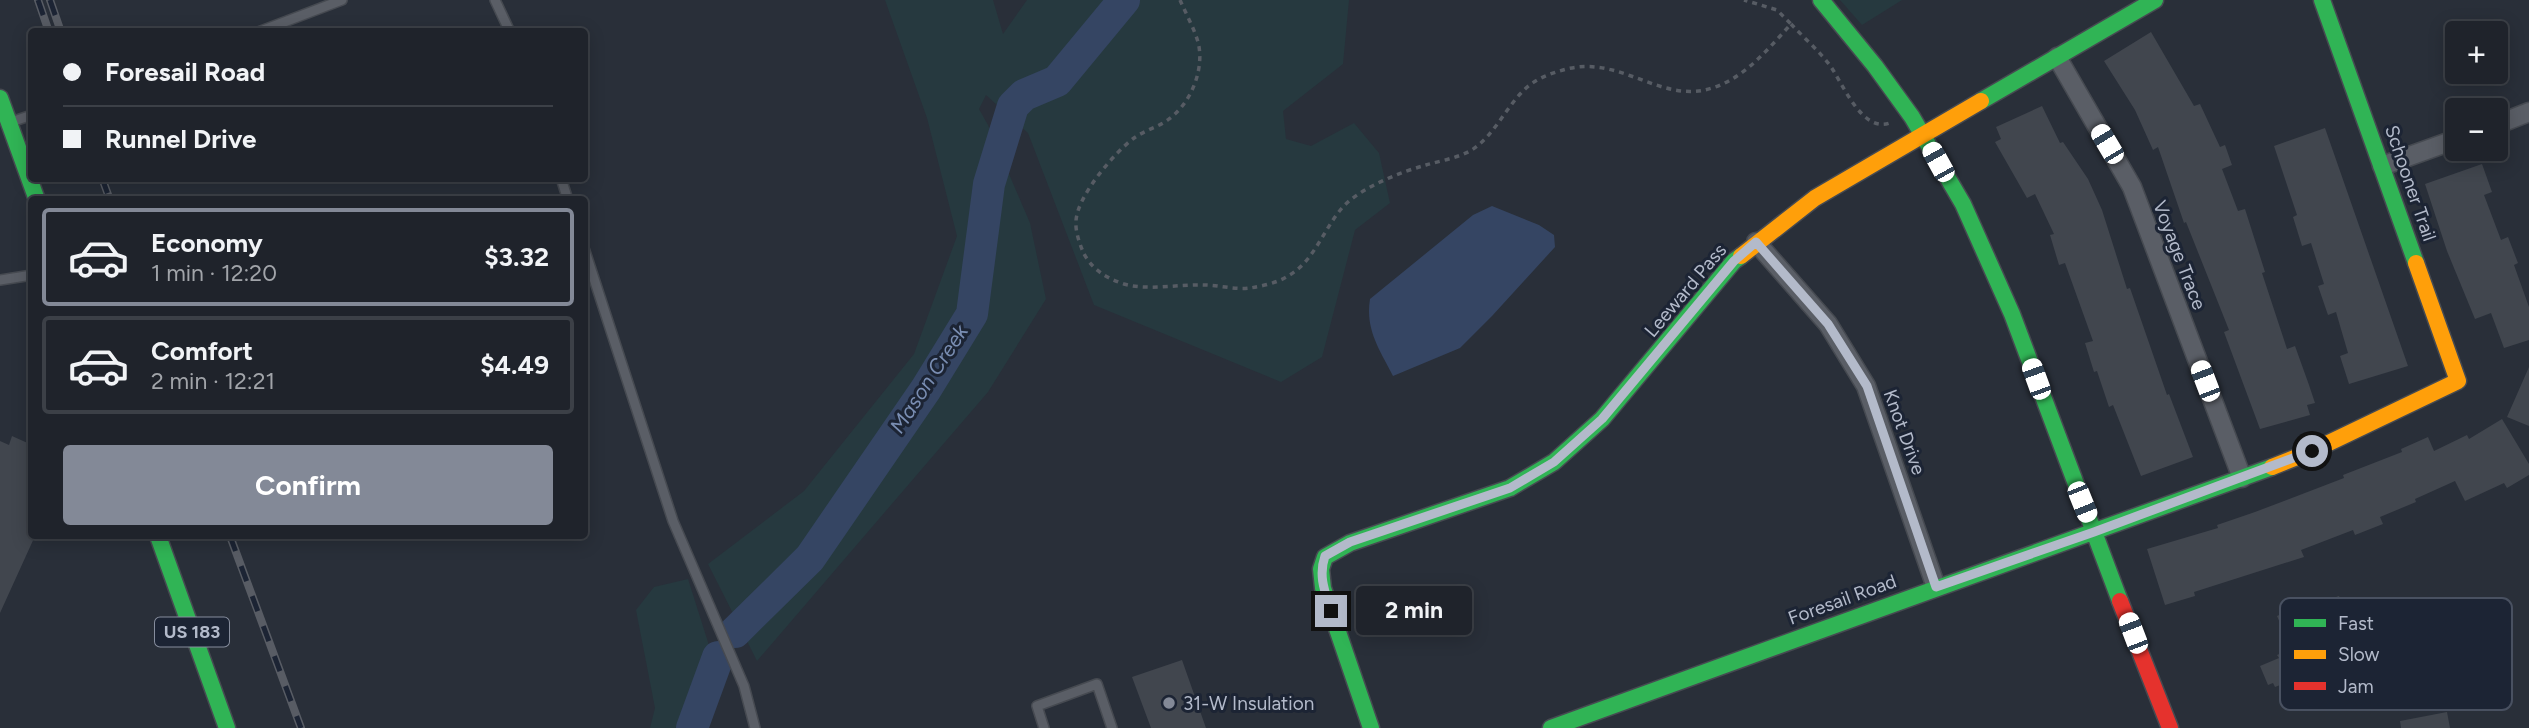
<!DOCTYPE html>
<meta charset="utf-8">
<style>
:root{--surface:#1f232b;--page:#272b33;--text:#f1f3f6;--muted:#a1a4a9;--line:#3c4047;--accent:#838997}
body{margin:0;font-family:Figtree,sans-serif;background:var(--page);color:var(--text);height:100vh;display:flex;flex-direction:column;font-size:26px;white-space:nowrap}
*{box-sizing:border-box;margin:0}
p{font-size:23px;color:var(--muted)}
.icon{flex:none;width:38px;height:38px;fill:none;stroke:currentColor;stroke-width:2;stroke-linecap:round;stroke-linejoin:round}
.map{position:relative;flex:1;overflow:hidden}
.panel{position:absolute;left:28px;top:196px;width:560px;height:343px;display:flex;flex-direction:column;background:var(--surface);border-radius:7px;box-shadow:0 4px 18px #0003,0 0 0 2px var(--line)}
.panel>*{flex:none}
.guide{position:absolute;left:28px;top:28px;width:560px;height:154px;border-radius:7px;box-shadow:0 4px 18px #0003,0 0 0 2px var(--line);display:grid;align-content:center;height:154px;padding:0 35px;background:var(--surface)}
.tools{position:absolute;left:2445px;top:21px;display:grid;gap:14px}
.tools a{display:grid;place-items:center;width:63px;height:63px;border-radius:7px;background:var(--surface);box-shadow:0 4px 18px #0003,0 0 0 2px var(--line);font-size:35px}
.end{position:absolute;width:32px;height:32px;margin:-16px;border:9px solid #b3baca;background:#111;box-shadow:0 0 0 4px #111}
.from{border-radius:50%}
.bubble{position:absolute;height:49px;border-radius:7px;background:var(--surface);box-shadow:0 4px 18px #0003,0 0 0 2px var(--line);font-size:23px;font-weight:700;line-height:49px;text-align:center}
.car{position:absolute;width:21px;height:42px;margin:-21px -10px;border-radius:9px;box-shadow:0 0 5px 2px #0007;background:linear-gradient(#fff 24%,#345 0 40%,#fff 0 76%,#345 0 86%,#fff 0)}
.guide b{display:flex;align-items:center;gap:24px;height:66px;font-size:26px}
.guide b+b{border-top:2px solid var(--line)}
.guide i{width:18px;height:18px;background:var(--text)}
ul{padding:12px 0 0;list-style:none}
li{display:flex;align-items:center;gap:21px;height:98px;margin:0 14px 10px;padding:0 21px;border:4px solid var(--line);border-radius:7px}
li div{flex:1}
li b{display:block;font-size:26px}
li em{font-style:normal;font-weight:700}
li.current{border-color:var(--accent)}
li>.icon{width:63px;height:63px;stroke-width:1.5}
.action{display:flex;gap:14px;margin-top:auto;padding:14px 35px}
.action a{flex:1;height:80px;border-radius:7px;background:var(--accent);color:#fff;font-size:28px;font-weight:700;line-height:80px;text-align:center}
.map>svg:first-child{display:block}
.green{fill:#26393f}
.water{fill:#354563}
.lines{fill:none;stroke-linecap:round;stroke-linejoin:round}
.river{stroke:#354563;stroke-width:32}
.building{fill:#41464e}
.lane-casing{stroke:#464a51;stroke-width:12}
.street-casing{stroke:#464a51;stroke-width:21}
.fast-casing{stroke:#464a51;stroke-width:19}
.slow-casing{stroke:#464a51;stroke-width:19}
.jam-casing{stroke:#464a51;stroke-width:19}
.path{stroke:#575c64;stroke-width:3.5;stroke-dasharray:5 5;stroke-linecap:butt}
.lane{stroke:#5a5e66;stroke-width:9}
.street{stroke:#5a5e66;stroke-width:18}
.fast{stroke:#30b455;stroke-width:16}
.slow{stroke:#ff9f0a;stroke-width:16}
.jam{stroke:#e5322d;stroke-width:16}
.rail-casing{stroke:#585c64;stroke-width:8}
.rail{stroke:#1c2434;stroke-width:5;stroke-dasharray:16;stroke-linecap:butt}
.route{stroke:#b3baca;stroke-width:9}
.poi-dot{fill:#838997;stroke:#1c2434;stroke-width:2.5}
.labels{text-anchor:middle;stroke-width:6;stroke-linejoin:round;paint-order:stroke}
.shield{fill:#1c2434;stroke:#868d9d;stroke-width:2}
.shield-label{font-size:18px;font-weight:bold;fill:#b3baca}
.street-label{font-size:19px;fill:#b3baca;stroke:#1c2434}
.poi-label{font-size:19px;fill:#b3baca;stroke:#1c2434;text-anchor:start}
.water-label{font-size:21px;font-style:italic;fill:#7a8eb3;stroke:#1c2434}
.key{fill:#1c2434;stroke:#495161;stroke-width:2}
.key-label{font-size:19px;fill:#b3baca}
</style>
<div class="map">
<svg width="2529" height="728" viewBox="0 0 2529 728">
<rect width="100%" height="100%" fill="#292f39"/>
<path class="green" d="M885 0H993L1003 34 1027 0H1349L1343 64 1283 111 1286 139 1311 146 1354 123 1379 153 1390 203 1355 230 1322 357 1281 382 1094 305 1028 133 986 95 979 109 988 125 1030 223 1046 299 988 392 757 661 708 564 804 491 914 354 957 236 927 118Z
M1840 0H1902L1862 25Z
M688 579 720 680 706 728H650L655 708 636 610 654 587Z"/>
<path class="water" d="M1492 206 1539 225 1554 235 1555 247 1492 316 1460 348 1393 376C1380 350 1365 330 1370 299L1473 215Z"/>
<g class="lines">
<path class="river" d="M735 632 810 558 926 389 972 314 989 184 1013 106 1024 95 1057 81 1124 0
M692 728 718 657"/>
</g>
<path class="building" d="M2151 32 2194 106 2200 104 2220 147 2225 145 2232 165 2222 169 2238 211 2245 209 2265 272 2262 273 2287 349 2295 346 2309 385 2315 403 2307 405 2310 415 2260 429 2224 332 2229 330 2186 222 2184 223 2158 147 2153 150 2135 110 2104 61Z
M2042 106 2060 143 2063 142 2088 179 2102 210 2127 289 2130 288 2167 395 2169 394 2193 457 2141 476 2113 405 2109 407 2097 371 2094 372 2085 343 2093 341 2065 263 2059 265 2050 235 2054 234 2035 194 2027 198 1995 142 2001 139 1996 127Z
M2325 128 2408 366 2349 384 2340 356 2348 353 2336 312 2328 315 2318 286 2324 284 2311 243 2302 246 2293 217 2297 215 2274 146Z
M2482 164 2492 192 2484 195 2501 240 2508 237 2518 263 2514 265 2529 307V340L2504 348 2491 313 2475 319 2447 251 2425 184Z
M2529 367V426L2507 417Z
M2502 419 2529 464V475L2507 488 2504 483 2465 501 2455 481 2415 499 2416 502 2380 517 2383 524 2355 535 2353 530 2301 550 2304 557 2194 592 2195 596 2165 605 2147 549 2218 528 2217 525 2255 512 2344 478 2343 475 2402 452 2401 449 2428 437 2434 451 2467 435 2469 439Z
M12 436 32 445V536H35L0 613V441L9 445Z
M2339 596 2345 612 2312 624 2331 669 2289 686 2288 682 2275 687 2273 683 2268 685 2260 666 2279 658 2277 655 2291 649 2277 616 2303 604 2304 608Z
M1182 660 1206 728H1151L1132 677Z
M2447 712 2450 728H2401L2400 721Z"/>
<g class="lines">
<g class="lane-casing">
<path id="lane" d="M495 0 510 32
M258 32 342 0
M11 122 32 115
M561 178 568 200
M584 248 673 521 744 686 755 728
M0 280 32 275
M1044 728 1037 706 1097 684 1112 728"/>
</g>
<g class="street-casing">
<path id="street" d="M2057 57 2132 187 2242 478
M2496 125 2529 112
M2382 166 2457 139
M1756 242 1828 324 1866 386 1936 587"/>
</g>
<g class="fast-casing">
<path id="fast" d="M1821 0 1875 66 1912 117 1963 204 2012 314 2120 601
M2322 0 2416 263
M0 98 37 200
M1981 101 2155 0
M158 536 227 728
M1371 728 1323 588 1321 569 1325 557 1350 543 1510 488 1554 462 1602 419 1734 261 1741 256
M1551 728 2272 467"/>
</g>
<g class="slow-casing">
<path id="slow" d="M1741 256 1815 198 1981 101
M2272 467 2312 451 2458 381 2416 263"/>
</g>
<g class="jam-casing">
<path id="jam" d="M2120 601 2170 728"/>
</g>
<path class="path" d="M1180 0C1186 14 1194 28 1198 42 1205 69 1191 103 1169 119 1159 127 1145 130 1134 138 1115 152 1077 196 1076 221 1075 231 1080 245 1084 254 1093 270 1106 278 1124 284 1149 291 1178 284 1204 285 1219 285 1235 290 1250 288 1262 286 1277 283 1288 276 1317 260 1325 222 1349 201 1370 184 1401 172 1426 165 1440 161 1457 158 1470 151 1496 136 1507 102 1531 84 1541 77 1552 73 1563 70 1620 53 1660 105 1712 88 1745 78 1769 48 1791 24L1777 10 1744 0
M1791 24C1803 37 1818 50 1829 64 1842 81 1862 136 1892 122"/>
<use href="#lane" class="lane"/>
<use href="#street" class="street"/>
<use href="#fast" class="fast"/>
<use href="#slow" class="slow"/>
<use href="#jam" class="jam"/>
<g class="rail-casing">
<path id="rail" d="M38 0 49 32
M50 0 61 32
M102 178 110 200
M230 536 301 728"/>
</g>
<use href="#rail" class="rail"/>
</g>
<g class="lines">
<path class="route" d="M1331 611C1325 592 1318 576 1325 556L1350 542 1510 488 1554 462 1602 419 1734 261 1756 242 1828 324 1867 386 1936 587 2094 532 2312 451"/>
</g>
<circle class="poi-dot" cx="1169" cy="703" r="7"/>
<g class="labels">
<rect class="shield" x="155" y="617.5" width="74" height="29" rx="5"/>
<g class="shield-label">
<text x="192" y="638">US 183</text>
</g>
<g class="street-label">
<text transform="translate(2411 183) rotate(71)" y="7">Schooner Trail</text>
<text transform="translate(2180 255) rotate(69)" y="7">Voyage Trace</text>
<text transform="translate(1685 290) rotate(-50)" y="7">Leeward Pass</text>
<text transform="translate(1905 432) rotate(70)" y="7">Knot Drive</text>
<text transform="translate(1842 599) rotate(-20)" y="7">Foresail Road</text>
</g>
<g class="poi-label">
<text x="1183" y="710">31-W Insulation</text>
</g>
<g class="water-label">
<text transform="translate(929 379) rotate(-57)" y="7">Mason Creek</text>
</g>
</g>
<rect x="2280" y="598" width="232" height="112" rx="10" class="key"/>
<rect x="2294" y="619" width="32" height="8" fill="#30b455"/>
<rect x="2294" y="650" width="32" height="9" fill="#ff9f0a"/>
<rect x="2294" y="682" width="32" height="8" fill="#e5322d"/>
<g class="key-label">
<text x="2338" y="630">Fast</text>
<text x="2338" y="661">Slow</text>
<text x="2338" y="693">Jam</text>
</g>
</svg>
<div class="tools">
<a>+</a>
<a>−</a>
</div>
<i class="end from" style="left:2312px;top:451px"></i>
<i class="end" style="left:1331px;top:611px"></i>
<div class="bubble" style="left:1356px;top:586px;width:116px">2 min</div>
<i class="car" style="left:2107px;top:144px;rotate:329deg"></i>
<i class="car" style="left:1938px;top:162px;rotate:331deg"></i>
<i class="car" style="left:2036px;top:379px;rotate:340deg"></i>
<i class="car" style="left:2205px;top:381px;rotate:339deg"></i>
<i class="car" style="left:2082px;top:502px;rotate:158deg"></i>
<i class="car" style="left:2133px;top:633px;rotate:339deg"></i>
<div class="guide">
<b><i class="from"></i>Foresail Road</b>
<b><i></i>Runnel Drive</b>
</div>
<section class="panel">
<ul>
<li class="current"><svg class="icon" aria-label="car" viewBox="0 0 24 24"><path d="M5 17H2v-5l4-1 3-4h7l3 4 3 1v5h-3M9 17h6M6 11h13"/><circle cx="7" cy="17" r="2"/><circle cx="17" cy="17" r="2"/></svg><div><b>Economy</b><p>1 min · 12:20</p></div><em>$3.32</em></li>
<li><svg class="icon" aria-label="car" viewBox="0 0 24 24"><path d="M5 17H2v-5l4-1 3-4h7l3 4 3 1v5h-3M9 17h6M6 11h13"/><circle cx="7" cy="17" r="2"/><circle cx="17" cy="17" r="2"/></svg><div><b>Comfort</b><p>2 min · 12:21</p></div><em>$4.49</em></li>
</ul>
<div class="action"><a>Confirm</a></div>
</section>
</div>
